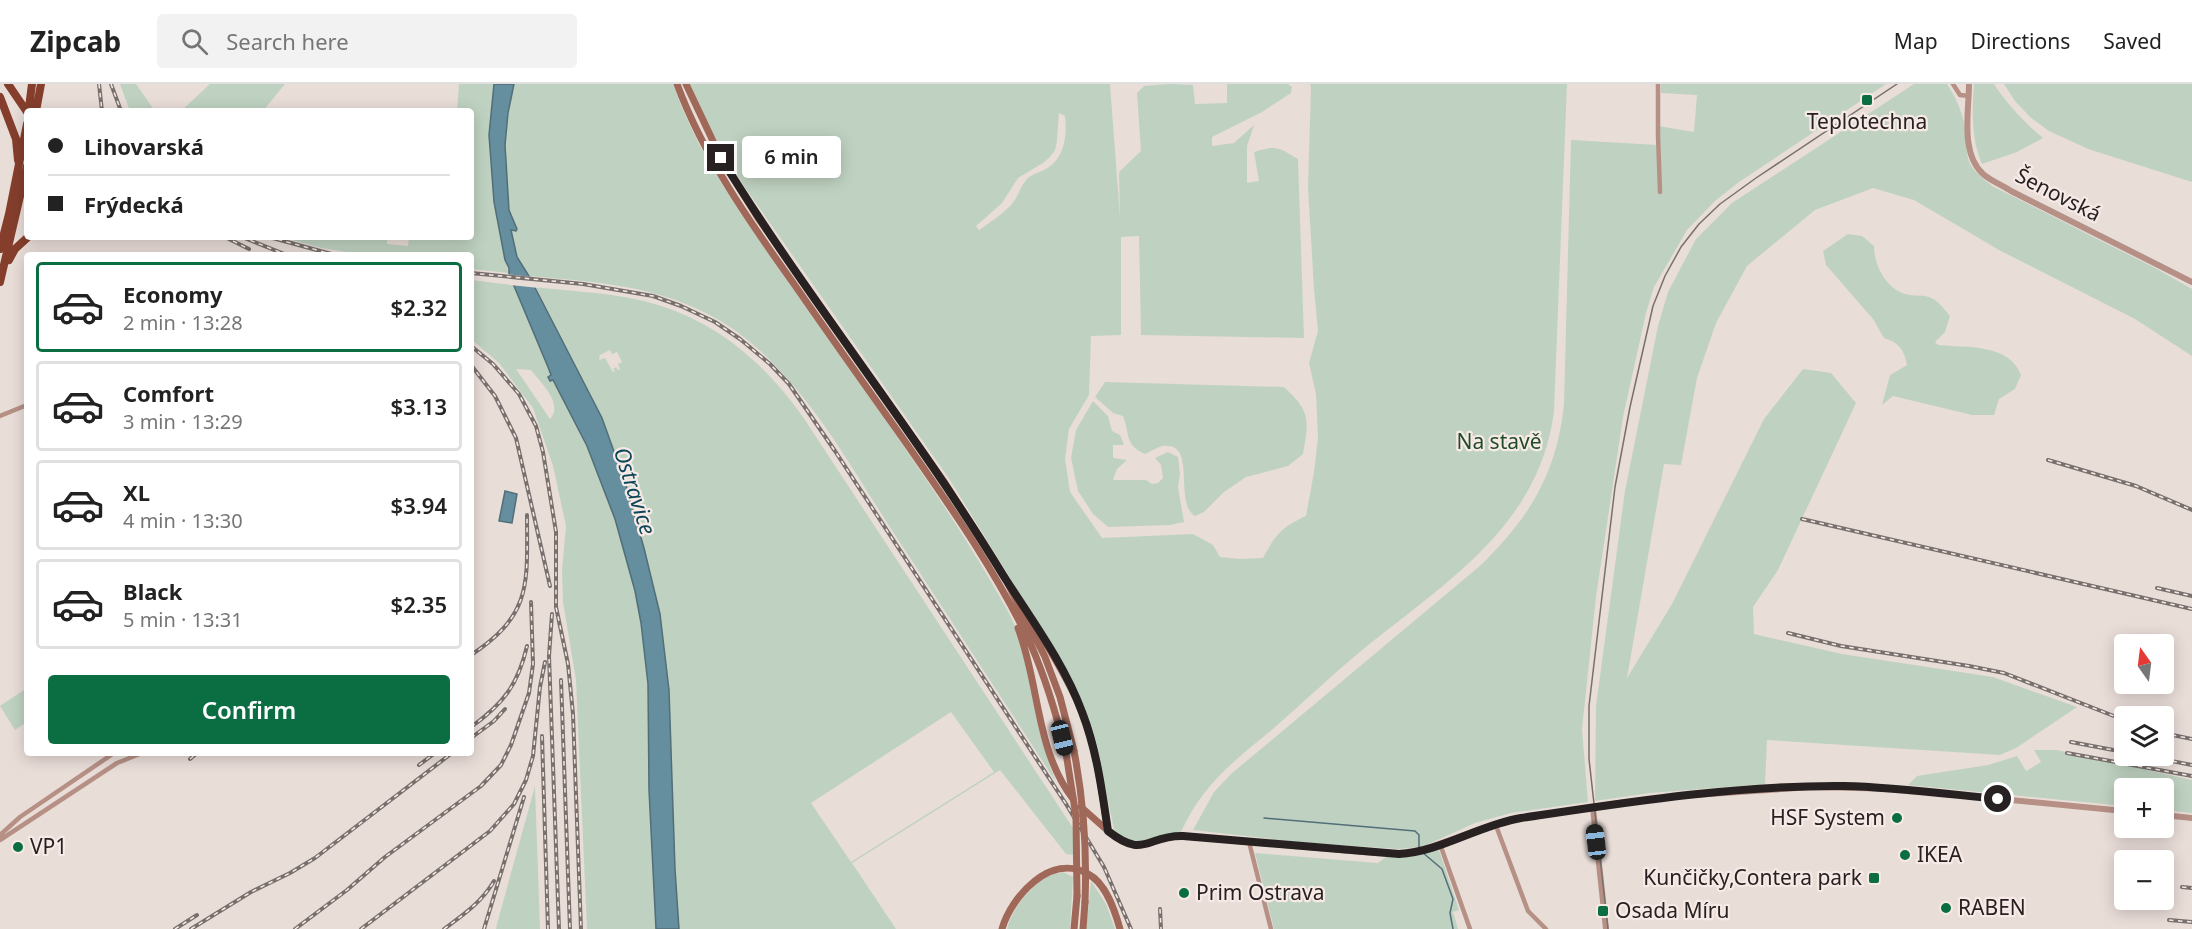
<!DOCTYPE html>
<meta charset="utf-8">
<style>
:root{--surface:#fff;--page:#f2f2f2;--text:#222;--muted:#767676;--line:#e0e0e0;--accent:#0b6e43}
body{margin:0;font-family:"Noto Sans",sans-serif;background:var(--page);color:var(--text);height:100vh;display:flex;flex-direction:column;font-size:22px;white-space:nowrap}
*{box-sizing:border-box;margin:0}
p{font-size:20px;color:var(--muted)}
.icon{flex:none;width:33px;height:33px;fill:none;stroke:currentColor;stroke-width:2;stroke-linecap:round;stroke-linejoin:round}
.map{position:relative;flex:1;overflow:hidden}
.side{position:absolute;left:24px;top:168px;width:450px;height:504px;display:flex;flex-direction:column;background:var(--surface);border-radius:6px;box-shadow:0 3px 15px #0003}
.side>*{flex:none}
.banner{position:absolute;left:24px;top:24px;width:450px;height:132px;border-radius:6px;box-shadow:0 3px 15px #0003;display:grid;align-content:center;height:132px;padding:0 24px;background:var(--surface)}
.needle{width:39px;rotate:346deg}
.buttons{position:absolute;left:2114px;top:550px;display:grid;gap:12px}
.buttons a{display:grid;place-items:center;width:60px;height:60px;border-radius:6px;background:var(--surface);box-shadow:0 3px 15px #0003;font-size:30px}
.end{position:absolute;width:27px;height:27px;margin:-14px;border:8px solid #272221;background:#fff;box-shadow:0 0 0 3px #fff}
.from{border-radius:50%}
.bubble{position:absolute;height:42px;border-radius:6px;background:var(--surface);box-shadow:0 3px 15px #0003;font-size:20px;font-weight:600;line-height:42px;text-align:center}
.car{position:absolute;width:18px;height:36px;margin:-18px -9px;border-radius:8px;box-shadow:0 0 4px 2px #0007;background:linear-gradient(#222 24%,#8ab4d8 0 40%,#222 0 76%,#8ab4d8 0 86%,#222 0)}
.banner b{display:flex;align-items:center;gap:21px;height:57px;font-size:22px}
.banner b+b{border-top:2px solid var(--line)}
.banner i{width:15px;height:15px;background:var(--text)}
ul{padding:10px 0 0;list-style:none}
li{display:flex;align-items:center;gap:18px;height:90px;margin:0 12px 9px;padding:0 12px;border:3px solid var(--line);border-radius:6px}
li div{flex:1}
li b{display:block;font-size:22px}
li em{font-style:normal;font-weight:600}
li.active{border-color:var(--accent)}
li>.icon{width:54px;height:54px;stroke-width:1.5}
.primary-button{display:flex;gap:12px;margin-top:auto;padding:12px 24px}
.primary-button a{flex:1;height:69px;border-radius:6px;background:var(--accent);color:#fff;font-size:24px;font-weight:600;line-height:69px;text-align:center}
header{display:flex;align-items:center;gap:36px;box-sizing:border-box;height:84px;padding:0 30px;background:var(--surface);border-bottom:2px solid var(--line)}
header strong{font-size:28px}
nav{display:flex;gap:33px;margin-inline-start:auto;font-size:21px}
.search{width:420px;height:54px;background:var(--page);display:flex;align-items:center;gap:15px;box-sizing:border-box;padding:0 21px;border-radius:6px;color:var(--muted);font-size:22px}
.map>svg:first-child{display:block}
.green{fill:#bfd2c1;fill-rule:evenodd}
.water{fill:#658e9e;stroke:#526e78;stroke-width:1.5}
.pier{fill:#e9ddd8}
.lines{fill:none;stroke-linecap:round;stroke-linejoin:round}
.stream{stroke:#526e78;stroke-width:1.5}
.minor{stroke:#b69085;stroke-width:4.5}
.tertiary{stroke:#b69085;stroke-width:6}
.secondary{stroke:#9f6859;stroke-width:7}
.trunk{stroke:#853e2c;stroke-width:8}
.tram{stroke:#78706d;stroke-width:1.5}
.rail-casing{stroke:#78706d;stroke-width:4}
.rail{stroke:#f7eae6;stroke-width:1.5;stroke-dasharray:4.5;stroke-linecap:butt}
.secondary-bridge{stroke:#9f6859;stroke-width:7}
.route{stroke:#272221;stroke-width:8}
.poi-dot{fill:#0b6e43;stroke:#f7eae6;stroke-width:2}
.labels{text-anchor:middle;stroke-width:4.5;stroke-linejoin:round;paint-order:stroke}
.poi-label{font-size:21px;fill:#272221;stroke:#f7eae6;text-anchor:start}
.street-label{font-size:21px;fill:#272221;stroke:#f7eae6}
.park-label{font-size:21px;fill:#204d28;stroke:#f7eae6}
.water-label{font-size:22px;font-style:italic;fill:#0c4759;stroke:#f7eae6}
</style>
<header>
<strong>Zipcab</strong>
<div class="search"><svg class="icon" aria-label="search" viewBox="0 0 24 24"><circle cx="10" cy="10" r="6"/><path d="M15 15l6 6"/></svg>Search here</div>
<nav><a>Map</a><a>Directions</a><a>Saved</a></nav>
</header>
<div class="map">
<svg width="2192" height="845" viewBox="0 0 2192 845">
<rect width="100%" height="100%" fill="#e9ddd8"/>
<path class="green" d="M120 0H136L155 27H130Z
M210 0H285L263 27H181Z
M459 0H494L489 50 494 118 509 189 471 185V171H366L322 164 281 153H387V160L408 162 409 153H471V27H457Z
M514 0H673C699 75 747 138 792 203 861 303 936 402 997 508 1005 522 1014 537 1019 553 1034 600 1037 651 1056 698 1003 616 950 535 897 454 847 378 797 281 717 235 658 201 594 198 529 192 517 179 513 163 511 146L517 143C496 107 506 39 514 0Z
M690 0H1110L1120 133 1119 88 1141 67 1137 9 1144 2 1170 0 1193 1 1195 20 1227 19V0H1288L1292 3 1291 9 1262 28 1212 53V62L1234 59 1254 41 1247 62V99L1259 97 1254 68C1277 61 1278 63 1298 75L1304 254 1141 251 1139 152 1121 153V251L1091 252 1089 311 1069 345 1065 375 1070 408 1102 454 1193 450 1213 461 1220 473 1240 475 1263 474C1275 451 1282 443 1306 432L1314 388 1318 354 1316 310 1309 279 1318 247 1314 205 1308 104 1311 4 1310 0H1567L1554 327C1540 440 1448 497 1367 562 1335 588 1305 617 1274 644 1235 676 1202 701 1181 748L1134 759 1122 755 1114 745 1099 673 1085 624 1048 556 950 396 744 102 708 41ZM1059 29 1065 32C1067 52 1065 74 1046 85 1038 89 1031 90 1026 96 1020 103 1018 113 1012 120 1003 130 989 139 979 146L976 142 1002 119 1018 94 1043 79 1050 73 1055 66 1057 57Z
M1661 0H1886L1739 98 1715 117 1687 146 1654 203 1646 229 1623 333 1596 513 1582 645 1588 718 1511 729 1475 739 1422 763 1397 765 1298 758 1193 746 1214 708 1231 690 1481 481C1530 433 1557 389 1564 320L1571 56 1658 61V42L1694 48 1697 11 1661 9Z
M1914 0H1947C1955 12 1961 25 1964 39 1970 76 1960 78 1994 103L2157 185 2192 205V272L2135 235 1999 166 1914 116 1873 104 1815 126 1747 182 1716 239 1697 294 1681 381 1664 380 1627 594 1672 520 1764 335 1803 285 1831 289 1856 319 1778 486 1753 523 1754 550 1842 570 1993 593 2077 623 2016 664 2000 671 1767 656 1765 700 1650 709 1595 717 1596 622 1625 407 1658 242 1668 208 1696 155 1732 119Z
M1974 0H1994C2008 21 2024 38 2043 54L2017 68 1982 80C1971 55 1972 26 1974 0Z
M2004 0H2192V98L2088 65 2049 47 2030 33 2015 17Z
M1848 150 1862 152 1874 162C1874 183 1888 208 1910 211 1916 212 1924 211 1929 213 1938 216 1944 225 1950 232L1945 248 1935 258 1938 261C1966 264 2009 259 2021 291L2015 305 1999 315 1994 331H1972L1893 312 1882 321 1890 291 1907 281C1904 265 1899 259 1884 254L1873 235 1826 181 1823 167Z
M471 196 513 201 548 283 551 291 548 293 550 296 553 295 587 362 615 435 635 507 641 539 648 600 649 706 656 845H587L576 596 563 518 562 487 566 442 553 382 533 324 499 279 471 255ZM516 285 531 286C541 299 564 320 550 335Z
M535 203C568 207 602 208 635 215 709 231 760 273 803 333L1069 738 1073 744V771L1066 770 1000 686 852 779 896 845H679L672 726 669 606 660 530 644 464 625 398 602 334ZM610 266 612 270 617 268 622 278 618 280 620 285 618 286 616 283 613 285 615 287 613 288 605 274 599 276 600 271ZM951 628 994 688 851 778 811 719Z
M1105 298 1284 303C1311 328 1309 335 1303 370L1288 382 1246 393 1224 408 1204 428 1195 432C1173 418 1198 358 1163 362 1156 363 1151 368 1145 370 1124 361 1130 349 1123 332L1113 329 1095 313Z
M1093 317 1108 332 1112 347 1120 351 1124 361H1113V374L1127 376 1117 385 1113 396H1146L1152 400 1158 399 1163 394 1161 381 1155 374 1168 368 1178 373 1180 390 1178 403 1184 438 1170 441 1108 443 1093 430 1078 407 1071 374 1076 346Z
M27 604V638L15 646 0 622Z
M2034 666H2057L2192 696V729L2163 726V705H2124V722L1908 701 1917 692 1988 681 2017 672 2026 687 2041 678Z
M535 702 540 845H496L497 840Z
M1439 766 1459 826 1453 828 1458 845H1274L1255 769 1378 779 1386 773 1415 772Z
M1063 788 1073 793 1070 845H1007C1011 826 1031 801 1049 792 1053 790 1059 789 1063 788Z
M1091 797 1106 820 1115 845H1086Z"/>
<path class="water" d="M494 0H514L508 29 505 61 509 126 517 145 516 147 511 146 517 173 529 192 602 334 625 398 644 464 660 530 669 606 675 785 679 845H656L649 706 648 600 641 539 635 507 615 435 587 362 553 296 550 297 548 293 551 291 548 283 509 190V184L505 176 494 118 489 51Z
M505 407 517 410 512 439 499 437Z"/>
<path class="pier" d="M506 190 533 193 539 204 510 201Z"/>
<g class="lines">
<path class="stream" d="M1264 734 1415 747 1419 751V764
M1422 768 1442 785 1453 815 1450 829 1453 845"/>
<path class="minor" d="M1658 0V51L1660 108
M1953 0 1960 11 1969 12
M0 332 27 321
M1495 739 1528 827 1546 845
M0 751 20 733 114 669
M0 756 117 679 142 669
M1249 758 1271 845
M1440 760 1470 845"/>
<path class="tertiary" d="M1969 0C1969 27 1960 69 1983 90 1991 97 2002 101 2011 107L2192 198
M1593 724 1606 845
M2163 731 2192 734
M1108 747 1123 758 1134 762 1178 752 1376 769H1413L1501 738 1620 719 1679 712 1812 703 1898 705 2124 727"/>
<path class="secondary" d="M677 0C704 73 749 137 794 200 830 252 867 304 904 356 950 422 997 488 1031 561 1046 595 1057 633 1066 669
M686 0 721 74 758 134 945 399 1004 492 1045 573 1060 613 1074 667
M1031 535C1048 563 1066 591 1079 621 1097 661 1101 705 1108 747
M1018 544C1040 601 1035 665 1073 715
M1081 723 1108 747
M1002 845C1011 813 1051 768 1088 790 1106 799 1115 827 1120 845
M1074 845 1077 812
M1083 845 1085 818"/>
<path class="trunk" d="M8 0 27 28
M0 13 16 55 18 76
M29 23 32 0
M36 27 41 0
M0 165 9 130 27 40
M9 176 15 165 28 153
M0 198 27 82"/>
<path class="tram" d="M1608 845 1589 675V622L1615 403 1630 323 1653 222 1665 192 1681 163 1699 140 1720 120 1756 94 1897 0"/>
<g class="rail-casing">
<path id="rail" d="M99 0 102 27
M111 0 121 27
M225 153 249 165
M242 153 287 171
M269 153 335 171
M471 189 583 200 653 212 681 222 715 238 740 255 770 280 789 300 835 367 1066 720 1104 783 1131 845
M471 262 493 280 519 310 536 342 543 368 556 448V523L568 580 573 630 581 845
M471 281 495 312 516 354 550 502
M2048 376 2136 402 2192 426
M1802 435 2192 525
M2157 504 2192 512
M552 530 549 572 559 845
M1788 549 1841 562 1969 582 2004 589 2124 636
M471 571C533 530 527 499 527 431
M561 596 570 845
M471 643C503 620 518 601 527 562
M2163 649 2192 655
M542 652 548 845
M471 654 494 637 505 625
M2071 658 2124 668
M2067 669 2192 692
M2146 672 2192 681
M190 675 197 669
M419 681 435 669
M2182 803 2192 804
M1160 825 1161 845
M2169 836 2192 838
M175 845 197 831
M191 845 251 808 290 789 315 774 452 669
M295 845 347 806 385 773 481 702 501 681 511 661 529 609 533 580 531 518
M361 845 490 747 514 720 526 696 533 672 540 603 545 578
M444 845C463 831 482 818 494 797
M484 845 524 713"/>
</g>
<use href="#rail" class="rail"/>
<path class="secondary-bridge" d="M1074 667C1084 718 1087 767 1085 818
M1066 669 1076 732 1077 812"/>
</g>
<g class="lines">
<path class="route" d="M721 74C809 217 916 348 1003 491 1031 535 1064 579 1082 628 1097 667 1102 707 1108 747 1145 776 1146 751 1183 752L1399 770C1440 768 1479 741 1521 734 1628 718 1735 701 1844 702 1895 703 1947 710 1998 715"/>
</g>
<g class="poi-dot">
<rect x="1861" y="10" width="12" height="12" rx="3"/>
<circle cx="1897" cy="734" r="6"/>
<circle cx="18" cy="763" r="6"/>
<circle cx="1905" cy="771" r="6"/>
<rect x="1868" y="788" width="12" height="12" rx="3"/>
<circle cx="1184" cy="809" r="6"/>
<circle cx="1946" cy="824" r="6"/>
<rect x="1597" y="821" width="12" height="12" rx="3"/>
</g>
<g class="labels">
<g class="poi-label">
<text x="1867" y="45" text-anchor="middle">Teplotechna</text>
<text x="1885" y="741" text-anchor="end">HSF System</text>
<text x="30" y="770">VP1</text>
<text x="1917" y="778">IKEA</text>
<text x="1862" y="801" text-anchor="end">Kunčičky,Contera park</text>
<text x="1196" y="816">Prim Ostrava</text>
<text x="1958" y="831">RABEN</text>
<text x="1615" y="834">Osada Míru</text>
</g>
<g class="street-label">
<text transform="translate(2058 111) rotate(27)" y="7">Šenovská</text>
</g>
<g class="park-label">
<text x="1499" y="365">Na stavě</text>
</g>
<g class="water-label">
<text transform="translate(635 407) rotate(72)" y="8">Ostravice</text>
</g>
</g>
</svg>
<div class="buttons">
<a><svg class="needle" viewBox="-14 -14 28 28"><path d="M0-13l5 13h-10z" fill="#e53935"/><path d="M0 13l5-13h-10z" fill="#767676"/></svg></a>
<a><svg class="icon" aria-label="layers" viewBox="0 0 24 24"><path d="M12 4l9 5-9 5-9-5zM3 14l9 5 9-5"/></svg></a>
<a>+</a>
<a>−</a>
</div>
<i class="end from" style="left:1998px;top:715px"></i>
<i class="end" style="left:721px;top:74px"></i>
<div class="bubble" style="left:742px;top:52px;width:99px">6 min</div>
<i class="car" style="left:1062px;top:654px;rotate:166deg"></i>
<i class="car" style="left:1596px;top:758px;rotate:353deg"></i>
<div class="banner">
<b><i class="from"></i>Lihovarská</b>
<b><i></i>Frýdecká</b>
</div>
<section class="side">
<ul>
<li class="active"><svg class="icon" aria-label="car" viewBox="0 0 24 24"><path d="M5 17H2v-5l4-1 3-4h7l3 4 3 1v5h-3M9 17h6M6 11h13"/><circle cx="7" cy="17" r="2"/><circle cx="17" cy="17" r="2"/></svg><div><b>Economy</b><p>2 min · 13:28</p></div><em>$2.32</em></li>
<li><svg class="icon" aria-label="car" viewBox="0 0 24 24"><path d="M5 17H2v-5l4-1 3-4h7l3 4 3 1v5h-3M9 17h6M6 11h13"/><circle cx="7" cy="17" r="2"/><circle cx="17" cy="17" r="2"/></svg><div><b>Comfort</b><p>3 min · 13:29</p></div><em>$3.13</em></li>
<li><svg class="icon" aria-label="car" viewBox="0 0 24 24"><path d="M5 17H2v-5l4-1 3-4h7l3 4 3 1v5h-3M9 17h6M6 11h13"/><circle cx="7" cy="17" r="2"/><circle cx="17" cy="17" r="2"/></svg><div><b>XL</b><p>4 min · 13:30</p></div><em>$3.94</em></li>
<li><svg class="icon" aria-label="car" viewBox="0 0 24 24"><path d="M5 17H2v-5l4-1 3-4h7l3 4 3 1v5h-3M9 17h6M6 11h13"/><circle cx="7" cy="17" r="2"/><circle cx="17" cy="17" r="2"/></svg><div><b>Black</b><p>5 min · 13:31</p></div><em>$2.35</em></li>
</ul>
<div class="primary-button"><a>Confirm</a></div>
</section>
</div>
